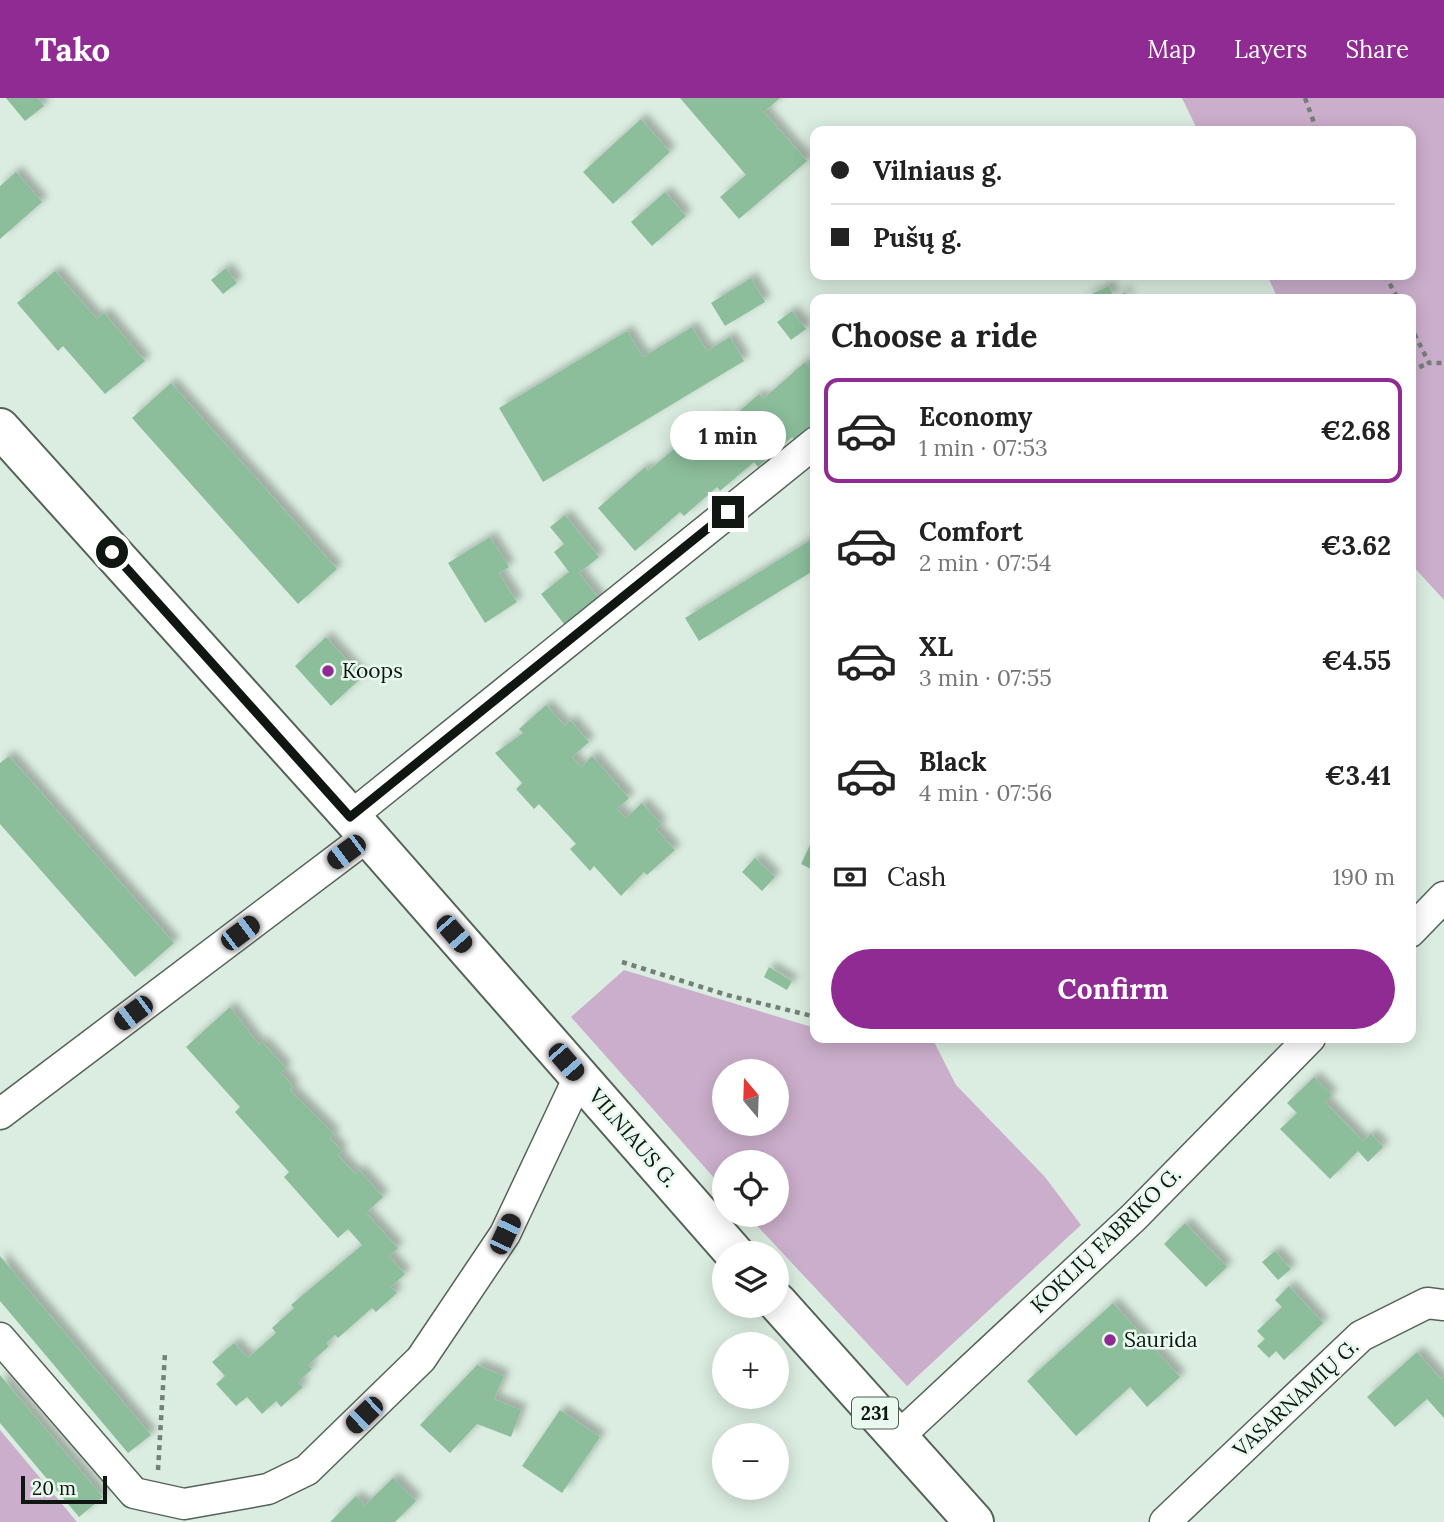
<!DOCTYPE html>
<meta charset="utf-8">
<style>
:root{--surface:#fff;--page:#f2f2f2;--text:#222;--muted:#767676;--line:#e0e0e0;--accent:#8f2b92}
body{margin:0;font-family:Lora,serif;background:var(--page);color:var(--text);height:100vh;display:flex;flex-direction:column;font-size:26px;white-space:nowrap}
*{box-sizing:border-box;margin:0}
p{font-size:23px;color:var(--muted)}
.icon{flex:none;width:38px;height:38px;fill:none;stroke:currentColor;stroke-width:2;stroke-linecap:round;stroke-linejoin:round}
.map{position:relative;flex:1;overflow:hidden}
.sheet{position:absolute;left:810px;top:196px;width:606px;height:749px;display:flex;flex-direction:column;background:var(--surface);border-radius:14px;box-shadow:0 4px 18px #0003}
.sheet>*{flex:none}
.guide{position:absolute;left:810px;top:28px;width:606px;height:154px;border-radius:14px;box-shadow:0 4px 18px #0003;display:grid;align-content:center;height:154px;padding:0 21px;background:var(--surface)}
.needle{width:46px;rotate:341deg}
.buttons{position:absolute;left:712px;top:961px;display:grid;gap:14px}
.buttons a{display:grid;place-items:center;width:77px;height:77px;border-radius:50%;background:var(--surface);box-shadow:0 4px 18px #0003;font-size:35px}
.scale{position:absolute;left:21px;bottom:18px;width:86px;box-sizing:border-box;padding-left:7px;border:4px solid #101611;border-top:0;font-size:19px;line-height:24px;white-space:nowrap;color:#101611;-webkit-text-stroke:5px #e8faed;paint-order:stroke}
.end{position:absolute;width:32px;height:32px;margin:-16px;border:9px solid #101611;background:#fff;box-shadow:0 0 0 4px #fff}
.from{border-radius:50%}
.bubble{position:absolute;height:49px;border-radius:24px;background:var(--surface);box-shadow:0 4px 18px #0003;font-size:23px;font-weight:700;line-height:49px;text-align:center}
.car{position:absolute;width:21px;height:42px;margin:-21px -10px;border-radius:9px;box-shadow:0 0 5px 2px #0007;background:linear-gradient(#222 24%,#8ab4d8 0 40%,#222 0 76%,#8ab4d8 0 86%,#222 0)}
.guide b{display:flex;align-items:center;gap:24px;height:66px;font-size:26px}
.guide b+b{border-top:2px solid var(--line)}
.guide i{width:18px;height:18px;background:var(--text)}
ul{padding:0;list-style:none}
li{display:flex;align-items:center;gap:21px;height:105px;margin:0 14px 10px;padding:0 7px;border:4px solid transparent;border-radius:14px}
li div{flex:1}
li b{display:block;font-size:26px}
li em{font-style:normal;font-weight:700}
li.current{border-color:var(--accent)}
li>.icon{width:63px;height:63px;stroke-width:1.5}
h2{padding:0 21px;font-size:32px;line-height:84px}
.pay{display:flex;align-items:center;gap:18px;height:77px;padding:0 21px;font-size:26px}
.pay p{margin-inline-start:auto}
.cta{display:flex;gap:14px;margin-top:auto;padding:14px 21px}
.cta a{flex:1;height:80px;border-radius:42px;background:var(--accent);color:#fff;font-size:28px;font-weight:700;line-height:80px;text-align:center}
header{display:flex;align-items:center;gap:42px;box-sizing:border-box;height:98px;padding:0 35px;background:var(--accent);color:#fff}
header strong{font-size:33px}
nav{display:flex;gap:38px;margin-inline-start:auto;font-size:24px}
.map>svg:first-child{display:block}
.green{fill:#cbaecb;fill-rule:evenodd}
.building{fill:#8cbe9b;filter:url(#shadow)}
.lines{fill:none;stroke-linecap:round;stroke-linejoin:round}
.minor-casing{stroke:#546358;stroke-width:33}
.primary-casing{stroke:#546358;stroke-width:42}
.path{stroke:#748077;stroke-width:4.5;stroke-dasharray:5 5;stroke-linecap:butt}
.minor{stroke:#fff;stroke-width:30}
.primary{stroke:#fff;stroke-width:38}
.route{stroke:#101611;stroke-width:9}
.poi-dot{fill:#8f2b92;stroke:#e8faed;stroke-width:2.5}
.labels{text-anchor:middle;stroke-width:5;stroke-linejoin:round;paint-order:stroke}
.shield{fill:#e8faed;stroke:#515a53;stroke-width:2}
.shield-label{font-size:19px;font-weight:bold;fill:#101611}
.poi-label{font-size:21px;fill:#101611;stroke:#e8faed;text-anchor:start}
.street-label{font-size:21px;fill:#101611;stroke:#e8faed}
</style>
<header>
<strong>Tako</strong>
<nav><a>Map</a><a>Layers</a><a>Share</a></nav>
</header>
<div class="map">
<svg width="1444" height="1424" viewBox="0 0 1444 1424">
<defs>
<filter id="shadow"><feDropShadow dx="6" dy="-6" stdDeviation="3.5" flood-color="#0004"/></filter>
</defs>
<rect width="100%" height="100%" fill="#dbede0"/>
<path class="green" d="M1182 0H1444V502L1411 466 1410 201H1278L1267 177H1410V33H1198Z
M624 872 815 930 816 940H932L956 987 1045 1079 1081 1127 907 1288 747 1117 777 1116V1064H724V1091L571 919ZM724 973H777V1026H724Z
M0 1332 77 1424H0Z"/>
<path class="building" d="M6 0H38L44 8 25 23Z
M680 0H780L764 14 807 63 739 121 720 99 746 77Z
M641 21 670 54 613 106 583 74Z
M16 74 42 104 0 141V88Z
M665 94 686 118 652 148 631 124Z
M226 170 237 185 223 196 211 182Z
M55 173 97 221 104 215 145 263 105 296 63 248 58 253 17 205Z
M751 180 765 204 725 228 711 205Z
M1109 188 1114 200 1125 194 1128 201H1081Z
M792 213 806 231 791 242 777 224Z
M692 229 707 253 730 239 744 263 543 384 499 310 627 233 643 259Z
M805 264 816 275V327L796 343 792 339 758 369 754 364 720 393 717 389 684 418 680 414 635 453 598 410 645 369 648 373 682 344 686 348 720 318 726 325 759 296 763 301Z
M171 285 337 471 298 506 132 320Z
M565 417 599 459 579 475 601 503 567 530 541 496 569 474 554 454 564 446 550 429Z
M490 439 509 469 499 475 517 504 485 525 448 465Z
M814 440 816 471 699 543 685 520Z
M326 539 362 579 331 608 295 568Z
M546 607 565 628 570 622 589 644 572 659 581 669 592 658 629 700 617 711 626 720 642 705 661 726 656 731 675 752 647 777 644 774 621 798 594 768 590 773 570 751 576 746 539 706 534 711 516 691 522 685 495 655 523 635 519 631Z
M9 658 174 845 135 879 0 726V665Z
M811 745 816 747 815 773 801 766Z
M755 760 775 779 762 793 742 774Z
M769 869 792 883 787 892 764 879Z
M230 909 259 947 262 944 286 970 281 975 293 988 290 992 334 1036 330 1040 342 1053 338 1057 355 1076 359 1072 383 1099 366 1115 398 1150 389 1158 405 1176 391 1189 397 1195 376 1214 372 1210 338 1240 335 1237 326 1245 329 1248 308 1267 312 1271 298 1284 303 1289 281 1309 276 1303 262 1316 247 1299 236 1308 216 1286 225 1278 212 1264 234 1245 248 1260 276 1235 272 1230 294 1210 291 1207 362 1147 348 1131 338 1140 284 1079 289 1074 235 1014 240 1009 186 949Z
M1314 979 1332 997 1325 1004 1363 1043 1371 1036 1383 1049 1368 1064 1358 1053 1330 1081 1280 1031 1297 1015 1287 1005Z
M1185 1125 1227 1169 1206 1189 1164 1146Z
M1275 1153 1291 1171 1278 1182 1262 1164Z
M0 1158 151 1337 128 1355 0 1203Z
M1289 1188 1323 1225 1284 1262 1276 1253 1269 1260 1257 1248 1265 1241 1257 1233 1282 1209 1275 1202Z
M1113 1205 1180 1279 1147 1309 1130 1289 1076 1338 1027 1283Z
M1417 1254 1441 1281 1444 1278V1320L1427 1301 1395 1329 1367 1299Z
M477 1267 504 1278 494 1301 521 1312 511 1339 477 1326 450 1355 420 1327Z
M0 1277 103 1399 79 1419 0 1325Z
M560 1312 600 1339 562 1395 522 1368Z
M393 1380 416 1403 395 1424H330L356 1398 365 1407Z"/>
<g class="lines">
<g class="minor-casing">
<path id="minor" d="M350 719 816 344
M1410 834 1444 799
M0 1016 368 738
M0 1240 134 1395 184 1406 268 1391 307 1372 421 1261 505 1136 579 979
M897 1340 1134 1119 1310 940
M1165 1424 1361 1238 1427 1205 1444 1207"/>
</g>
<g class="primary-casing">
<path id="primary" d="M0 330 368 738 734 1155
M777 1204 974 1424"/>
</g>
<path class="path" d="M1305 0 1317 33
M1385 177 1398 201
M1410 227 1429 265H1444
M1410 273 1429 265
M622 864 727 897 816 919
M158 1372 165 1255"/>
<use href="#minor" class="minor"/>
<use href="#primary" class="primary"/>
</g>
<g class="lines">
<path class="route" d="M112 454 350 719 728 414"/>
</g>
<g class="poi-dot">
<circle cx="328" cy="573" r="7"/>
<circle cx="1110" cy="1242" r="7"/>
</g>
<g class="labels">
<rect class="shield" x="852" y="1299.5" width="46" height="31" rx="5"/>
<g class="shield-label">
<text x="875" y="1322">231</text>
</g>
<g class="poi-label">
<text x="342" y="580">Koops</text>
<text x="1124" y="1249">Saurida</text>
</g>
<g class="street-label">
<text transform="translate(633 1040) rotate(49)" y="7">VILNIAUS G.</text>
<text transform="translate(1106 1142) rotate(-44)" y="7">KOKLIŲ FABRIKO G.</text>
<text transform="translate(1296 1300) rotate(-43)" y="7">VASARNAMIŲ G.</text>
</g>
</g>
</svg>
<div class="buttons">
<a><svg class="needle" viewBox="-14 -14 28 28"><path d="M0-13l5 13h-10z" fill="#e53935"/><path d="M0 13l5-13h-10z" fill="#767676"/></svg></a>
<a><svg class="icon" aria-label="locate" viewBox="0 0 24 24"><circle cx="12" cy="12" r="6"/><path d="M12 2v4M12 18v4M2 12h4M18 12h4"/></svg></a>
<a><svg class="icon" aria-label="layers" viewBox="0 0 24 24"><path d="M12 4l9 5-9 5-9-5zM3 14l9 5 9-5"/></svg></a>
<a>+</a>
<a>−</a>
</div>
<div class="scale">20 m</div>
<i class="end from" style="left:112px;top:454px"></i>
<i class="end" style="left:728px;top:414px"></i>
<div class="bubble" style="left:670px;top:313px;width:116px">1 min</div>
<i class="car" style="left:346px;top:754px;rotate:233deg"></i>
<i class="car" style="left:240px;top:835px;rotate:53deg"></i>
<i class="car" style="left:454px;top:836px;rotate:139deg"></i>
<i class="car" style="left:133px;top:915px;rotate:233deg"></i>
<i class="car" style="left:566px;top:964px;rotate:139deg"></i>
<i class="car" style="left:505px;top:1136px;rotate:25deg"></i>
<i class="car" style="left:364px;top:1317px;rotate:226deg"></i>
<div class="guide">
<b><i class="from"></i>Vilniaus g.</b>
<b><i></i>Pušų g.</b>
</div>
<section class="sheet">
<h2>Choose a ride</h2>
<ul>
<li class="current"><svg class="icon" aria-label="car" viewBox="0 0 24 24"><path d="M5 17H2v-5l4-1 3-4h7l3 4 3 1v5h-3M9 17h6M6 11h13"/><circle cx="7" cy="17" r="2"/><circle cx="17" cy="17" r="2"/></svg><div><b>Economy</b><p>1 min · 07:53</p></div><em>€2.68</em></li>
<li><svg class="icon" aria-label="car" viewBox="0 0 24 24"><path d="M5 17H2v-5l4-1 3-4h7l3 4 3 1v5h-3M9 17h6M6 11h13"/><circle cx="7" cy="17" r="2"/><circle cx="17" cy="17" r="2"/></svg><div><b>Comfort</b><p>2 min · 07:54</p></div><em>€3.62</em></li>
<li><svg class="icon" aria-label="car" viewBox="0 0 24 24"><path d="M5 17H2v-5l4-1 3-4h7l3 4 3 1v5h-3M9 17h6M6 11h13"/><circle cx="7" cy="17" r="2"/><circle cx="17" cy="17" r="2"/></svg><div><b>XL</b><p>3 min · 07:55</p></div><em>€4.55</em></li>
<li><svg class="icon" aria-label="car" viewBox="0 0 24 24"><path d="M5 17H2v-5l4-1 3-4h7l3 4 3 1v5h-3M9 17h6M6 11h13"/><circle cx="7" cy="17" r="2"/><circle cx="17" cy="17" r="2"/></svg><div><b>Black</b><p>4 min · 07:56</p></div><em>€3.41</em></li>
</ul>
<div class="pay"><svg class="icon" aria-label="cash" viewBox="0 0 24 24"><path d="M3 7h18v10H3z"/><circle cx="12" cy="12" r="2"/></svg>Cash<p>190 m</p></div>
<div class="cta"><a>Confirm</a></div>
</section>
</div>
